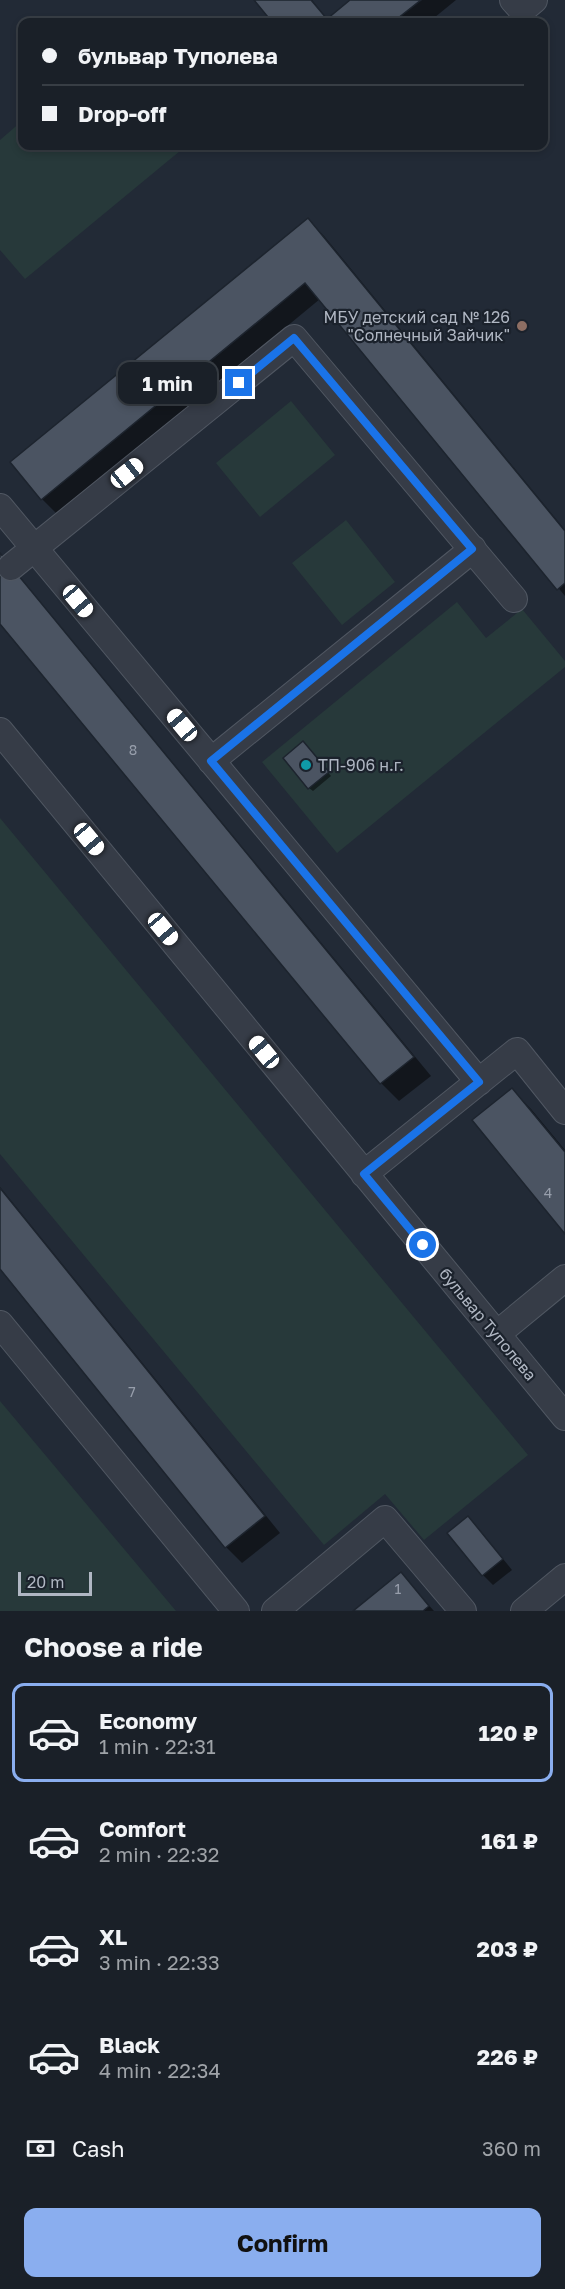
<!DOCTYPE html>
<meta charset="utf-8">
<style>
:root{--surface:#1a2028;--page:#272d34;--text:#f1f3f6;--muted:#9fa3a8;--line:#383e45;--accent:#8aaeef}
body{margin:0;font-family:"Golos Text",sans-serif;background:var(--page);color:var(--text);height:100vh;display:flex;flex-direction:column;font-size:22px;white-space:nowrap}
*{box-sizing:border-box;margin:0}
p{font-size:20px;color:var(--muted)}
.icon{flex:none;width:33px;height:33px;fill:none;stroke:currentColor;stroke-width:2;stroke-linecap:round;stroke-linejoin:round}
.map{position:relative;height:1611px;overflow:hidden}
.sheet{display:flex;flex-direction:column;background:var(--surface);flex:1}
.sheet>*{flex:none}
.guide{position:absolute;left:18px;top:18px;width:530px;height:132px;border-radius:12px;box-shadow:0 3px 9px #0003,0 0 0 2px var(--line);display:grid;align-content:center;height:132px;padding:0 24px;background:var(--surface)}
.scale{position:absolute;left:18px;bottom:15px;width:74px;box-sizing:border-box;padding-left:6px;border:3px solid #b0b7c3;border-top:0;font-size:16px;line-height:21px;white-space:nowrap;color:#b0b7c3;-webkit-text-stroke:4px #1b222c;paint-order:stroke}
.end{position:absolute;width:27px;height:27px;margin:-14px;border:8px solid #1a73e8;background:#fff;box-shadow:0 0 0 3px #fff}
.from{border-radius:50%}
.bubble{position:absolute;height:42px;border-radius:12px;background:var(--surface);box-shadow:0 3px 9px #0003,0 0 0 2px var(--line);font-size:20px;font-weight:700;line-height:42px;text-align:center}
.car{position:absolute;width:18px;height:36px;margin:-18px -9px;border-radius:8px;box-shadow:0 0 4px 2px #0007;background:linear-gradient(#fff 24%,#345 0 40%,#fff 0 76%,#345 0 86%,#fff 0)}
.guide b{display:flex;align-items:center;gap:21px;height:57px;font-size:22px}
.guide b+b{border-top:2px solid var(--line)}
.guide i{width:15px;height:15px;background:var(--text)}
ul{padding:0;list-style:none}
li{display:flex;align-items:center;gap:18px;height:99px;margin:0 12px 9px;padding:0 12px;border:3px solid transparent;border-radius:12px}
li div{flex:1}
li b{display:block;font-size:22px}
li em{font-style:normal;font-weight:700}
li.selected{border-color:var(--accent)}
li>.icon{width:54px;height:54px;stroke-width:1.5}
h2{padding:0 24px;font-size:27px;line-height:72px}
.pay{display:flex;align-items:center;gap:15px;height:66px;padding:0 24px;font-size:22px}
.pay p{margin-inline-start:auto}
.primary-button{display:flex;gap:12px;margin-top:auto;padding:12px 24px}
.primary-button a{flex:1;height:69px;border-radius:12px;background:var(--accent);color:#111;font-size:24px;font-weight:700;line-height:69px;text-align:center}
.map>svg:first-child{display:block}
.green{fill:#27393a}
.shadow{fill:#0007}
.building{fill:#4b5462;stroke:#1d242e;stroke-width:1.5}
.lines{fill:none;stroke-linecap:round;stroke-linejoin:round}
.minor-casing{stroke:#505762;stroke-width:28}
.minor{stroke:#363c47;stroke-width:26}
.route{stroke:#1a73e8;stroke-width:8}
.education-dot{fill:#8d6e63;stroke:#1b222c;stroke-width:2}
.culture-dot{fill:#0f9aa8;stroke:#1b222c;stroke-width:2}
.labels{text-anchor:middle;stroke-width:4.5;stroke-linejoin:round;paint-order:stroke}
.number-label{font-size:14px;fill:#979eab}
.poi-label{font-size:16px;fill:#b0b7c3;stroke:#1b222c;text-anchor:end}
.street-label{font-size:16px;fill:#b0b7c3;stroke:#1b222c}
</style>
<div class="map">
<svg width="565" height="1611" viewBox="0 0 565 1611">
<rect width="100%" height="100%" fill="#222a36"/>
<path class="green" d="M22 121V146H186L25 279 0 250V140Z
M291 401 335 455 260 517 216 463Z
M346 520 395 582 342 625 292 563Z
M457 602 486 638 522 609 565 661V667L337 853 262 762Z
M0 818 528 1455 424 1540 385 1494 324 1545 0 1154Z
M0 1401 176 1611H0Z"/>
<path class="shadow" d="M256 0H312L328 20 352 0H456L429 22H274Z
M308 220 324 236 565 530V596L320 299 58 515 42 499Z
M0 553 431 1076 399 1101 381 1083 0 621Z
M306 746 331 776 313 791 309 788Z
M512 1090 531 1109 565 1150V1232Z
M0 1187 280 1533 242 1563 226 1547 0 1267Z
M478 1528 512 1570 493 1585 483 1575Z
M401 1574 434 1611H356Z"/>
<path class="building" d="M254 0H311L327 19 350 0H421L393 22H272Z
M308 218 565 531V583L557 590 305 283 41 500 10 462Z
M0 553 414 1057 380 1084 0 624Z
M303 741 329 772 308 789 283 758Z
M512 1088 565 1152V1234L472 1120Z
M0 1188 265 1516 225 1548 0 1269Z
M468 1516 503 1559 482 1576 447 1533Z
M401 1572 429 1606 423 1611H353Z"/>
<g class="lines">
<g class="minor-casing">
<path id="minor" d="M513 0 522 10 534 0
M0 507 479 1082
M11 567 294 338 514 599
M0 731 565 1417
M211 761 473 549
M364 1174 517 1051 565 1111
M0 1324 236 1611
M497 1334 565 1278
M275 1611 385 1519 463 1611
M524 1611 565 1577"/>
</g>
<use href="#minor" class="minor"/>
</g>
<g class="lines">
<path class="route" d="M239 383 294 338 472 549 211 761 479 1082 364 1174 423 1245"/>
</g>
<circle class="education-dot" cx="522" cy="326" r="6"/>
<circle class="culture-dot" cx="306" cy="765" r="6"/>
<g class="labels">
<g class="number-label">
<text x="133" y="755">8</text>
<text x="548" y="1198">4</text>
<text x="132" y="1397">7</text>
<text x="398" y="1594">1</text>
</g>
<g class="poi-label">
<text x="510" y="323">МБУ детский сад № 126<tspan x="510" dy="18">"Cолнечный Зайчик"</tspan></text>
<text x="318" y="771" text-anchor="start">ТП-906 н.г.</text>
</g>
<g class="street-label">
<text transform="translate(488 1324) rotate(50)" y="6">бульвар Туполева</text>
</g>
</g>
</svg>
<div class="scale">20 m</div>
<i class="end from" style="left:423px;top:1245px"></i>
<i class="end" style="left:239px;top:383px"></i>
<div class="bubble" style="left:118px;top:362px;width:99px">1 min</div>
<i class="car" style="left:127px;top:473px;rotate:51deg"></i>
<i class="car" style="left:78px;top:601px;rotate:140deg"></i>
<i class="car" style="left:182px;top:725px;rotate:320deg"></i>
<i class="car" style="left:89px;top:839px;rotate:140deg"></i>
<i class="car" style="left:163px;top:929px;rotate:140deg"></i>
<i class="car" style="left:264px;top:1052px;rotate:320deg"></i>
<div class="guide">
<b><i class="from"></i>бульвар Туполева</b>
<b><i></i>Drop-off</b>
</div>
</div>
<section class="sheet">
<h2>Choose a ride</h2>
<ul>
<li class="selected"><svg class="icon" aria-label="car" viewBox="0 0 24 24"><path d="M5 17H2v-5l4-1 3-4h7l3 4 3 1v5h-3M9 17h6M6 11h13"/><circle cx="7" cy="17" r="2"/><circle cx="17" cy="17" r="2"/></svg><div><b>Economy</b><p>1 min · 22:31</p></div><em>120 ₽</em></li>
<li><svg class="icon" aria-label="car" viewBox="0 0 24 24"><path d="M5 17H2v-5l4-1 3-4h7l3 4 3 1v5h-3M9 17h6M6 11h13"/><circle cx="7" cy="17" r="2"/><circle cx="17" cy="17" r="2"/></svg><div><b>Comfort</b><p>2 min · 22:32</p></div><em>161 ₽</em></li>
<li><svg class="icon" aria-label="car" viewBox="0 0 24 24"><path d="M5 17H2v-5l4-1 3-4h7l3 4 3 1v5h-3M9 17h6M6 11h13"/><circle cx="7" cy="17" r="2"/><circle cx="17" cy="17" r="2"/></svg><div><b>XL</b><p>3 min · 22:33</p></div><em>203 ₽</em></li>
<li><svg class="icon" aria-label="car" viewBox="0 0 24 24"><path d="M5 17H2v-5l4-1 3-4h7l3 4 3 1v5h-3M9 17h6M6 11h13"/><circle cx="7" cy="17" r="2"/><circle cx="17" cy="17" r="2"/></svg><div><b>Black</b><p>4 min · 22:34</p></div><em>226 ₽</em></li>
</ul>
<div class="pay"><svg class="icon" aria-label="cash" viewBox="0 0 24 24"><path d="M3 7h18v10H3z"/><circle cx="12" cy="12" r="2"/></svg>Cash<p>360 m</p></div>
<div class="primary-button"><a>Confirm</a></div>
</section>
